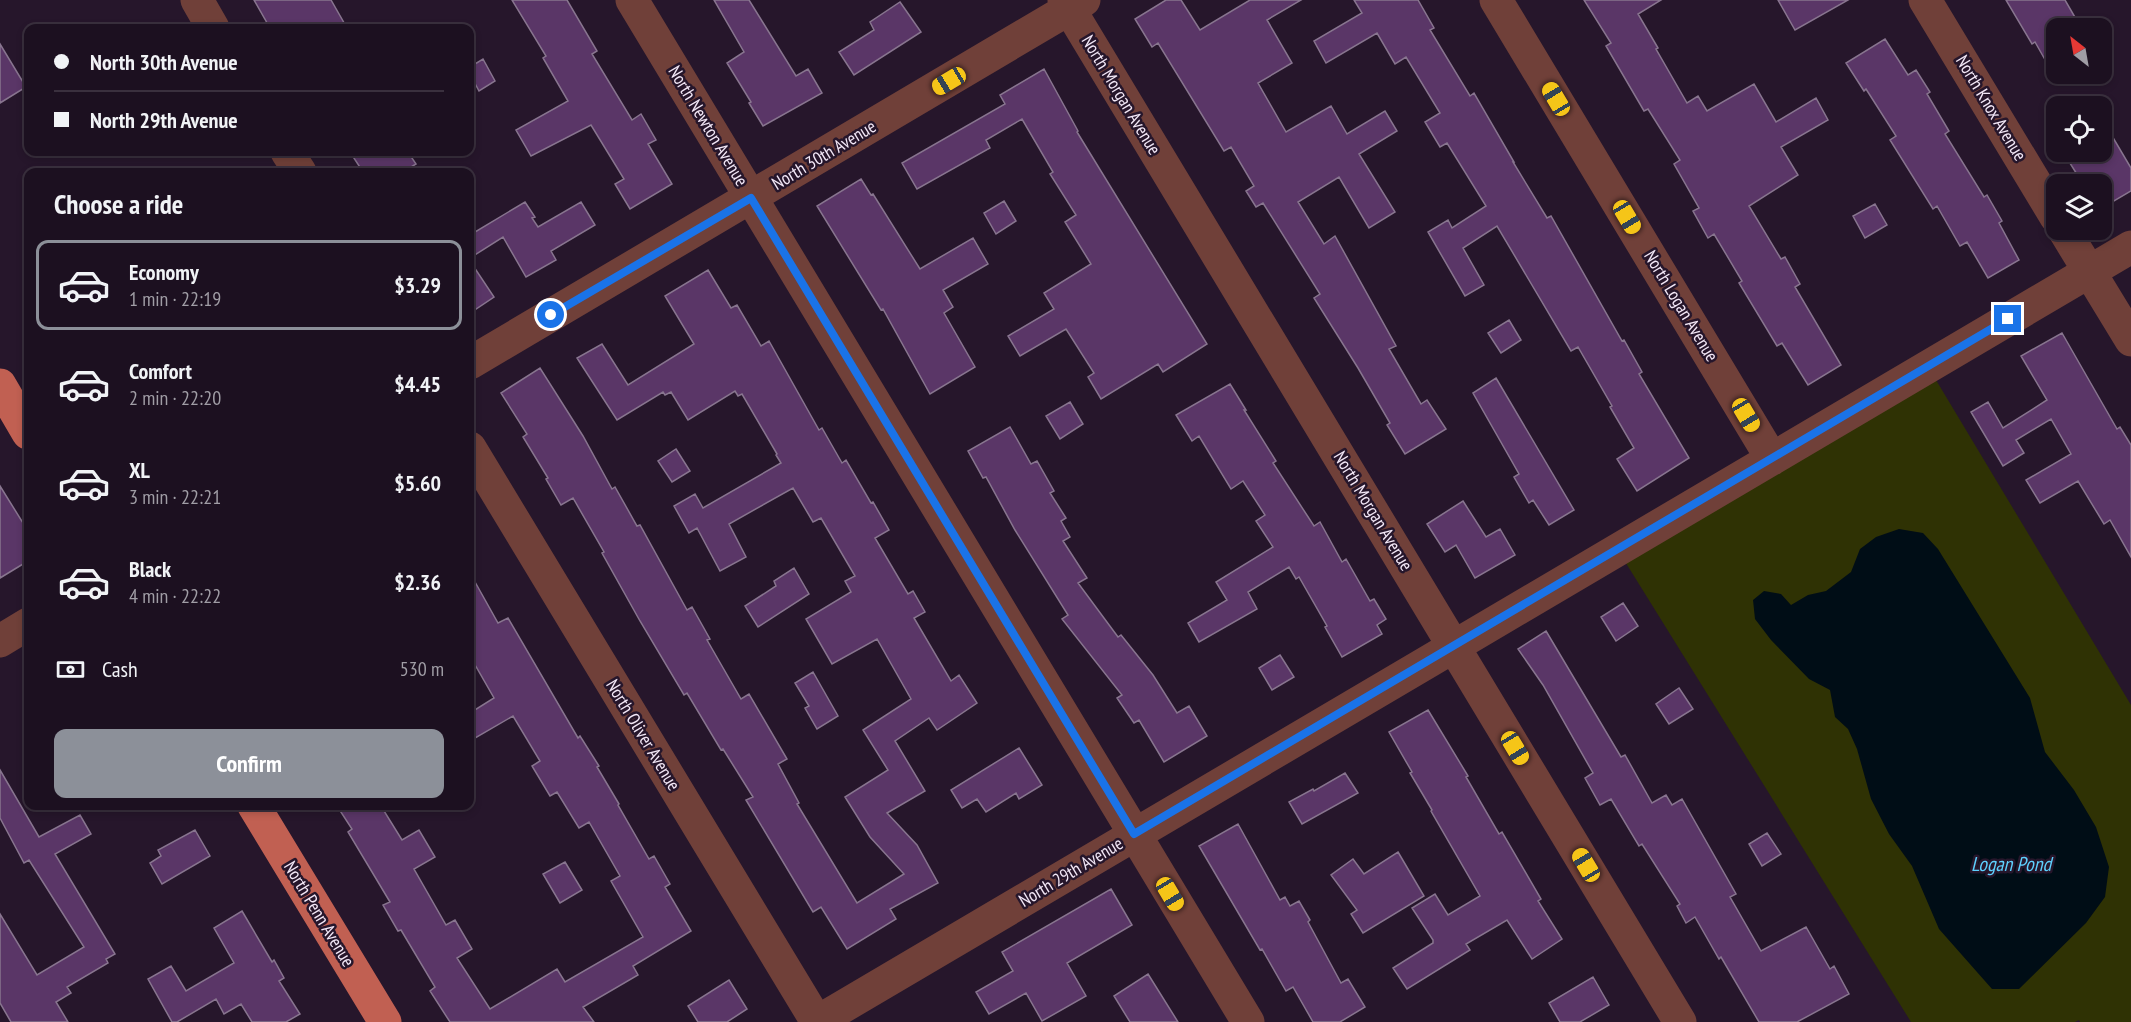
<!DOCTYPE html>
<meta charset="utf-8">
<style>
:root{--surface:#1c1020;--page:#251929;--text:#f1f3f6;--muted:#a09da5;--line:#3a303e;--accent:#8c9099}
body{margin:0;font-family:"PT Sans Narrow",sans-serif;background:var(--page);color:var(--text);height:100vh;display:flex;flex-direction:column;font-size:22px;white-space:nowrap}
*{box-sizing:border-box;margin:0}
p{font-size:20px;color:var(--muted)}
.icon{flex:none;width:33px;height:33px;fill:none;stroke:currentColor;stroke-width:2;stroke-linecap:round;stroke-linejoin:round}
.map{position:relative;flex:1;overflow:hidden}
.sheet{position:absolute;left:24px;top:168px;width:450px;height:642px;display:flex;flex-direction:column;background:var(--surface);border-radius:12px;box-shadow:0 3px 9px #0003,0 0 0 2px var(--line)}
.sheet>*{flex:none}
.banner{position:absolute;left:24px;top:24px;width:450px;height:132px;border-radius:12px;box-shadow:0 3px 9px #0003,0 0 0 2px var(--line);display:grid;align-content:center;height:132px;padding:0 30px;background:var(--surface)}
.needle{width:39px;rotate:329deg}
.tools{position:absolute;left:2046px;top:18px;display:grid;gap:12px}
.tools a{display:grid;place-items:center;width:66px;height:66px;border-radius:12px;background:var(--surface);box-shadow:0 3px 9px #0003,0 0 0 2px var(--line);font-size:30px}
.end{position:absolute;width:27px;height:27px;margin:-14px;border:8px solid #1a73e8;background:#fff;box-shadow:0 0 0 3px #fff}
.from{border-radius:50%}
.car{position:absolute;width:18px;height:36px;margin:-18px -9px;border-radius:8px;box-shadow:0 0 4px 2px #0007;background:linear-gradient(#f5c518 24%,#345 0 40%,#f5c518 0 76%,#345 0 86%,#f5c518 0)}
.banner b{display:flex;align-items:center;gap:21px;height:57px;font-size:22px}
.banner b+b{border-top:2px solid var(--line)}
.banner i{width:15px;height:15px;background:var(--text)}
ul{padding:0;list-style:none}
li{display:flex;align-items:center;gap:18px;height:90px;margin:0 12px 9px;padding:0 18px;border:3px solid transparent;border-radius:12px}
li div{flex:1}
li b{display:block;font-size:22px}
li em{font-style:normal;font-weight:600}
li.active{border-color:var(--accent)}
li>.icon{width:54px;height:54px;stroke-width:1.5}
h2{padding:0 30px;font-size:27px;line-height:72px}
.pay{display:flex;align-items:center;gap:15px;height:66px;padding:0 30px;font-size:22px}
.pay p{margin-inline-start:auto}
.action{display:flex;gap:12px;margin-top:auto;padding:12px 30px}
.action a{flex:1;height:69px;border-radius:12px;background:var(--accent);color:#fff;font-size:24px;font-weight:600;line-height:69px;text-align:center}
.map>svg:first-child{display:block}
.green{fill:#2f3204}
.water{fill:#000d16}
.building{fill:#5a3667;stroke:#88758f;stroke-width:1.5}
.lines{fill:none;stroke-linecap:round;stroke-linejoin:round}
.minor{stroke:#704039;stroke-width:33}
.major{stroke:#c16052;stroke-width:33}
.route{stroke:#1a73e8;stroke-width:8}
.labels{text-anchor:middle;stroke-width:5;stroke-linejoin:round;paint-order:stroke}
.street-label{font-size:18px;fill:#f3e8f7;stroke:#26162b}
.water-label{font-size:20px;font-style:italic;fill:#5ed0fe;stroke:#26162b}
</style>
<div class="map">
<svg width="2131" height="1022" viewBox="0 0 2131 1022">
<rect width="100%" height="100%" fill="#26162b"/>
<path class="green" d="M1936 380 2131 705V1022H2080L2079 1020 2075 1022H1911L1624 560Z"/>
<path class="water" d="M1899 529 1923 533 1938 549 2030 698 2045 752 2074 790 2096 827 2109 867 2105 897 2086 923 2019 989H1992L1939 929 1912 866 1889 834 1871 799 1857 749 1848 729 1835 717 1830 690 1809 679 1771 640 1755 619 1753 600 1764 591 1781 594 1791 605 1808 595 1826 591 1851 572 1860 549 1876 537Z"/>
<path class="building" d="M254 0H331L347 28H270Z
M512 0H567L597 51 592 54 632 120 641 114 656 140 648 144 672 184 630 209 615 184 624 179 591 125 531 156 516 130 568 101 543 58 546 56Z
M714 0H749L796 76 808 69 822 93 763 126 749 103 751 102 727 63 744 52Z
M1166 0H1181L1200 30 1250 0H1301L1267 20 1292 63 1258 83 1286 132 1331 106 1347 134 1385 111 1397 131 1359 154 1395 212 1369 228 1339 177 1298 202 1324 244 1335 236 1396 346 1389 349 1421 404 1427 400 1446 429 1405 454 1387 425 1390 423 1358 368 1314 298 1320 294 1263 203 1256 207 1246 191 1254 186 1231 147 1224 151 1158 43 1152 47 1135 19Z
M1354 0H1418L1434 28 1430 30 1470 96 1474 93 1514 162H1513L1547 218 1551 216 1622 341 1624 340 1642 372 1639 374 1689 458 1637 491 1617 459 1634 448 1610 407 1612 406 1578 347 1571 351 1497 226 1463 248 1484 285 1465 296 1428 232 1448 220 1452 228 1486 206 1447 143 1440 147 1425 122 1440 113 1406 57 1395 64 1377 33 1326 63 1314 41 1362 13Z
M1584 0H1661L1638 14 1658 48 1656 49 1687 103 1698 96 1707 111 1754 84 1776 122 1816 98 1828 120 1781 147 1798 175 1749 206 1781 259 1785 257 1800 284 1795 287 1841 365 1808 385 1782 343 1777 346 1739 283 1742 281 1714 234 1708 238 1693 211 1699 208 1674 164 1680 160 1648 109 1644 111 1606 46 1611 43Z
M1778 0H1848L1795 30Z
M2006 0H2065L2076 19 2056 28V79L2035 42 2032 44Z
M900 2 921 32 854 75 839 52 874 30 870 22Z
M1885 39 1908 75 1916 70 1930 92 1927 94 1949 131 1945 134 1984 197 1987 195 2002 221 1999 223 2019 260 1988 278 1967 242 1960 246 1937 206 1933 209 1890 140 1896 136 1866 89 1864 91 1846 63Z
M0 44 26 87 0 103Z
M483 59 495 81 479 91 470 74V67Z
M1044 69 1078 131 1077 132 1207 344 1163 372 1158 364 1101 399 1088 377 1094 373 1066 329 1020 356 1008 336 1054 309 1044 293 1091 264 1065 222 1076 215 1050 174 1053 172 1022 119 986 140 990 148 917 189 902 163 1005 104 1000 95Z
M2102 119 2131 168V191L2102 208V184H2083L2063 152H2102Z
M350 152H408L416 164 403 172H363Z
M861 179 871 195 873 194 920 269 973 238 988 264 943 290 953 307 944 313 975 367 930 394 883 309 881 310 817 206Z
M1004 201 1016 221 996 234 984 213Z
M525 202 535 217 532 218 538 227 581 202 595 225 551 251 556 260 526 277 503 237 470 258V235Z
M1875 204 1887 225 1865 238 1853 216Z
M470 261 494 297 470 313Z
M708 270 731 308 737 305 761 346 769 341 819 430 822 428 842 463 846 460 871 503 873 502 889 530 875 538 908 594 913 591 925 612 914 618 951 681 959 675 977 703 937 730 929 718 895 741 925 791 887 813 917 845 938 883 890 909 896 919 847 949 821 907 813 912 746 800 753 797 723 749 721 750 687 693 684 695 640 621 602 553 604 552 573 498 561 505 546 479 548 478 523 437 527 434 501 393 540 368 583 436 612 489 615 487 637 526 640 525 687 610 692 607 710 639 707 640 741 699 749 694 787 759 778 764 799 803 797 804 857 903 904 874 870 837 845 797 888 770 863 730 911 699 877 639 832 664 806 619 851 592 845 581 855 576 821 518 813 522 793 488 729 524 746 557 720 571 697 528 689 533 674 506 695 494 703 508 781 463 776 455 777 454 742 394 738 396 735 391 688 420 671 392 665 395 663 392 617 420 577 358 602 344 628 385 694 344 665 296Z
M1509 320 1521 340 1501 353 1488 333Z
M2062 333 2117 429 2120 427 2131 445V557L2110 520 2104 524 2078 481 2040 503 2026 480 2071 454 2051 419 2016 440 2024 453 2003 466 1971 412 1988 402 2003 428 2047 400 2021 356Z
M1496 378 1574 510 1549 525 1533 500 1529 503 1514 477 1519 474 1473 393Z
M1230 384 1246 410H1244L1276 461 1273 463 1314 526 1320 522 1342 562 1346 559 1370 601 1374 599 1386 619 1377 625 1382 634 1342 657 1325 627 1327 626 1299 577 1296 579 1289 567 1248 592 1257 609 1199 642 1188 623 1227 600 1216 582 1273 547 1256 521 1265 515 1243 481 1231 489 1199 436 1192 441 1176 415Z
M1070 402 1083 424 1060 439 1046 416Z
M1010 427 1031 464 1037 461 1054 491 1050 493 1066 518 1061 521 1070 537 1063 541 1087 578 1078 583 1118 637 1121 635 1153 675 1177 713 1189 706 1207 736 1164 762 1139 720 1134 723 1117 698 1122 695 1062 619 1068 615 1015 530 986 477 983 478 968 451Z
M676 449 690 471 672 482 658 461Z
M0 486 28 531V561L0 578Z
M1463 501 1486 537 1500 529 1515 555 1475 578 1456 545 1445 552 1427 524Z
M794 568 809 594 758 627 745 606 776 586 774 581Z
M470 573 498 623 508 618 578 738 580 736 599 766 597 767 619 804 618 805 649 859 654 856 670 884 665 887 691 931 633 966 638 975 583 1007 594 1022H450L430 991 435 987 401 930 398 931 383 905 390 902 348 832 352 829 337 806H381L402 840 419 830 435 857 414 869 446 925 455 920 472 949 457 958 490 1009 557 969 565 982 643 937 611 881 620 876 589 822 579 828 557 792 550 796 532 766 540 761 513 716 470 741V713L494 698 470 656Z
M1623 603 1638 626 1616 641 1601 617Z
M1546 631 1621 757 1625 755 1652 803 1666 795 1672 805 1682 799 1736 894 1730 897 1761 951 1806 927 1830 969 1834 966 1849 994 1797 1022H1759L1721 957 1719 959 1695 917 1686 923 1677 906 1680 904 1642 844 1639 846 1611 799 1600 805 1585 778 1593 773 1543 685 1518 649Z
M1280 655 1294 677 1272 690 1259 668Z
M813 672 838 716 817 729 805 708 809 706 795 683Z
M1679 688 1693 709 1669 724 1656 704Z
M1428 710 1468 776 1466 777 1499 834 1502 832 1541 899 1538 901 1562 939 1532 959 1507 920 1466 944 1470 950 1407 989 1393 968 1433 943V940L1412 908 1435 894 1448 915 1480 896 1431 811 1432 810 1410 773 1412 772 1389 732Z
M1019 748 1042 785 1019 799 1016 793 986 812 977 799 962 808 951 790Z
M0 770 39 837 80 815 91 834 55 854 115 954 106 959 108 963 67 987 71 993 56 1002 68 1022H11L0 1003V914L37 975 84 947 29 860 24 863 0 818Z
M1345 773 1358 793 1302 824 1289 802 1313 789 1314 791Z
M1238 824 1280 900 1285 897 1290 906 1299 901 1310 920 1308 922 1341 983 1348 979 1365 1007 1340 1022H1313L1293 987 1286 991 1262 949 1260 950 1199 846Z
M195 830 210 856 162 884 150 863 161 856 158 850Z
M1767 833 1781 854 1762 866 1749 844Z
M1398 852 1424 896 1363 933 1351 914 1357 910 1331 875 1353 859 1364 874Z
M565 862 582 890 560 903 543 874Z
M1111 889 1132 925 1067 963 1086 996 1042 1021 1026 993 989 1014 976 992 1013 971 1002 952Z
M242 911 272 962 274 960 284 978 279 981 300 1014 286 1022H252L241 1004 224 1014 216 999 177 1022H172L148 979 171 966 186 991 234 963 214 928Z
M1148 974 1178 1022H1130L1114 996Z
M1593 977 1609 1005 1580 1022H1560L1549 1003Z
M729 980 747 1009 727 1022H698L688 1006Z"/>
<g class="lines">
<path class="minor" d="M197 0 213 28
M632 0 1248 1022
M1064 0 1680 1022
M1496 0 1772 459
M1925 0 2056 217
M287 152 300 172
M2064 230 2131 340
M470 363 1084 0
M470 448 817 1022
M0 641 28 624
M817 1022C1021 900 1227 782 1431 660 1664 522 1897 384 2131 247"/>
<path class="major" d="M0 385 28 433
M254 806 385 1022"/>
</g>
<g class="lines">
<path class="route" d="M551 315 751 198 1134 834 2008 319"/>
</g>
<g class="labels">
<g class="street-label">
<text transform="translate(1121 95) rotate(59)" y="6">North Morgan Avenue</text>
<text transform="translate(1991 108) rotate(59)" y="6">North Knox Avenue</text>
<text transform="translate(708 126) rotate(59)" y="6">North Newton Avenue</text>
<text transform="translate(824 155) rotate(-31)" y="6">North 30th Avenue</text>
<text transform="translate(1681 306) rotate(59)" y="6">North Logan Avenue</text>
<text transform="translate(1373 511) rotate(59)" y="6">North Morgan Avenue</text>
<text transform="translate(643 735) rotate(59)" y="6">North Oliver Avenue</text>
<text transform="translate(1071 872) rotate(-31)" y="6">North 29th Avenue</text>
<text transform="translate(319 914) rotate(59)" y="6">North Penn Avenue</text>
</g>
<g class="water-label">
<text x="2011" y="871">Logan Pond</text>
</g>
</g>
</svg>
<div class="tools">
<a><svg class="needle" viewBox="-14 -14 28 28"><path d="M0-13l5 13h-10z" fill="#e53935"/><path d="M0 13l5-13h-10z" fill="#a09da5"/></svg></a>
<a><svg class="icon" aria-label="locate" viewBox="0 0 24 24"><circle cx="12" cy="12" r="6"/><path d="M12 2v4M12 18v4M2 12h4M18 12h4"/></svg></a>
<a><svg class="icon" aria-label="layers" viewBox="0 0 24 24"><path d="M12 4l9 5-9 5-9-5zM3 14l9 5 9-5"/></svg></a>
</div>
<i class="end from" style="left:551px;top:315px"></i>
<i class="end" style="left:2008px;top:319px"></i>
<i class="car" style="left:949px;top:81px;rotate:239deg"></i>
<i class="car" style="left:1556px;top:99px;rotate:329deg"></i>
<i class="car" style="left:1627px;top:217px;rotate:149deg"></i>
<i class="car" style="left:1746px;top:415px;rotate:149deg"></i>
<i class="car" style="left:1515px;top:748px;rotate:149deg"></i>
<i class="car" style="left:1586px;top:865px;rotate:329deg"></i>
<i class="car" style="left:1170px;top:894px;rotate:149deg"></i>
<div class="banner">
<b><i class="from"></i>North 30th Avenue</b>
<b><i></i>North 29th Avenue</b>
</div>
<section class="sheet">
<h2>Choose a ride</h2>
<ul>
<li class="active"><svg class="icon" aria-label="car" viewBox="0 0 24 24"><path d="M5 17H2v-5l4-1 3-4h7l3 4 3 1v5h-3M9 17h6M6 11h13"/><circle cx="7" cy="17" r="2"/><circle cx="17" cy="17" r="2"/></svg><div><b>Economy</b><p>1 min · 22:19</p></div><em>$3.29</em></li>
<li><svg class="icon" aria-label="car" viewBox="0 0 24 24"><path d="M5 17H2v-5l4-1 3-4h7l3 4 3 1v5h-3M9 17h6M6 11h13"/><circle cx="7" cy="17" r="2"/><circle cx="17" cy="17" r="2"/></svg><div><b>Comfort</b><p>2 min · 22:20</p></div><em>$4.45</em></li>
<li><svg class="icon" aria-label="car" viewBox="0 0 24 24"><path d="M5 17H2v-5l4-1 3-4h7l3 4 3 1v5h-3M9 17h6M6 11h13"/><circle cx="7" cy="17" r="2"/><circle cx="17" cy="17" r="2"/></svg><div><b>XL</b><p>3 min · 22:21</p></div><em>$5.60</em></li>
<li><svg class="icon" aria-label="car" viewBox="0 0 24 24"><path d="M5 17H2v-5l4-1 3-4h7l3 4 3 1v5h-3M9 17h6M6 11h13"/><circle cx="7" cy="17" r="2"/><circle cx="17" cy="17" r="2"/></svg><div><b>Black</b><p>4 min · 22:22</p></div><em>$2.36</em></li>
</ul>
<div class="pay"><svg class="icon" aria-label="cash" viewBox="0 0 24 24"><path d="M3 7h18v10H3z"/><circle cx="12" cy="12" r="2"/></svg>Cash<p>530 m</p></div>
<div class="action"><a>Confirm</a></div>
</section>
</div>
